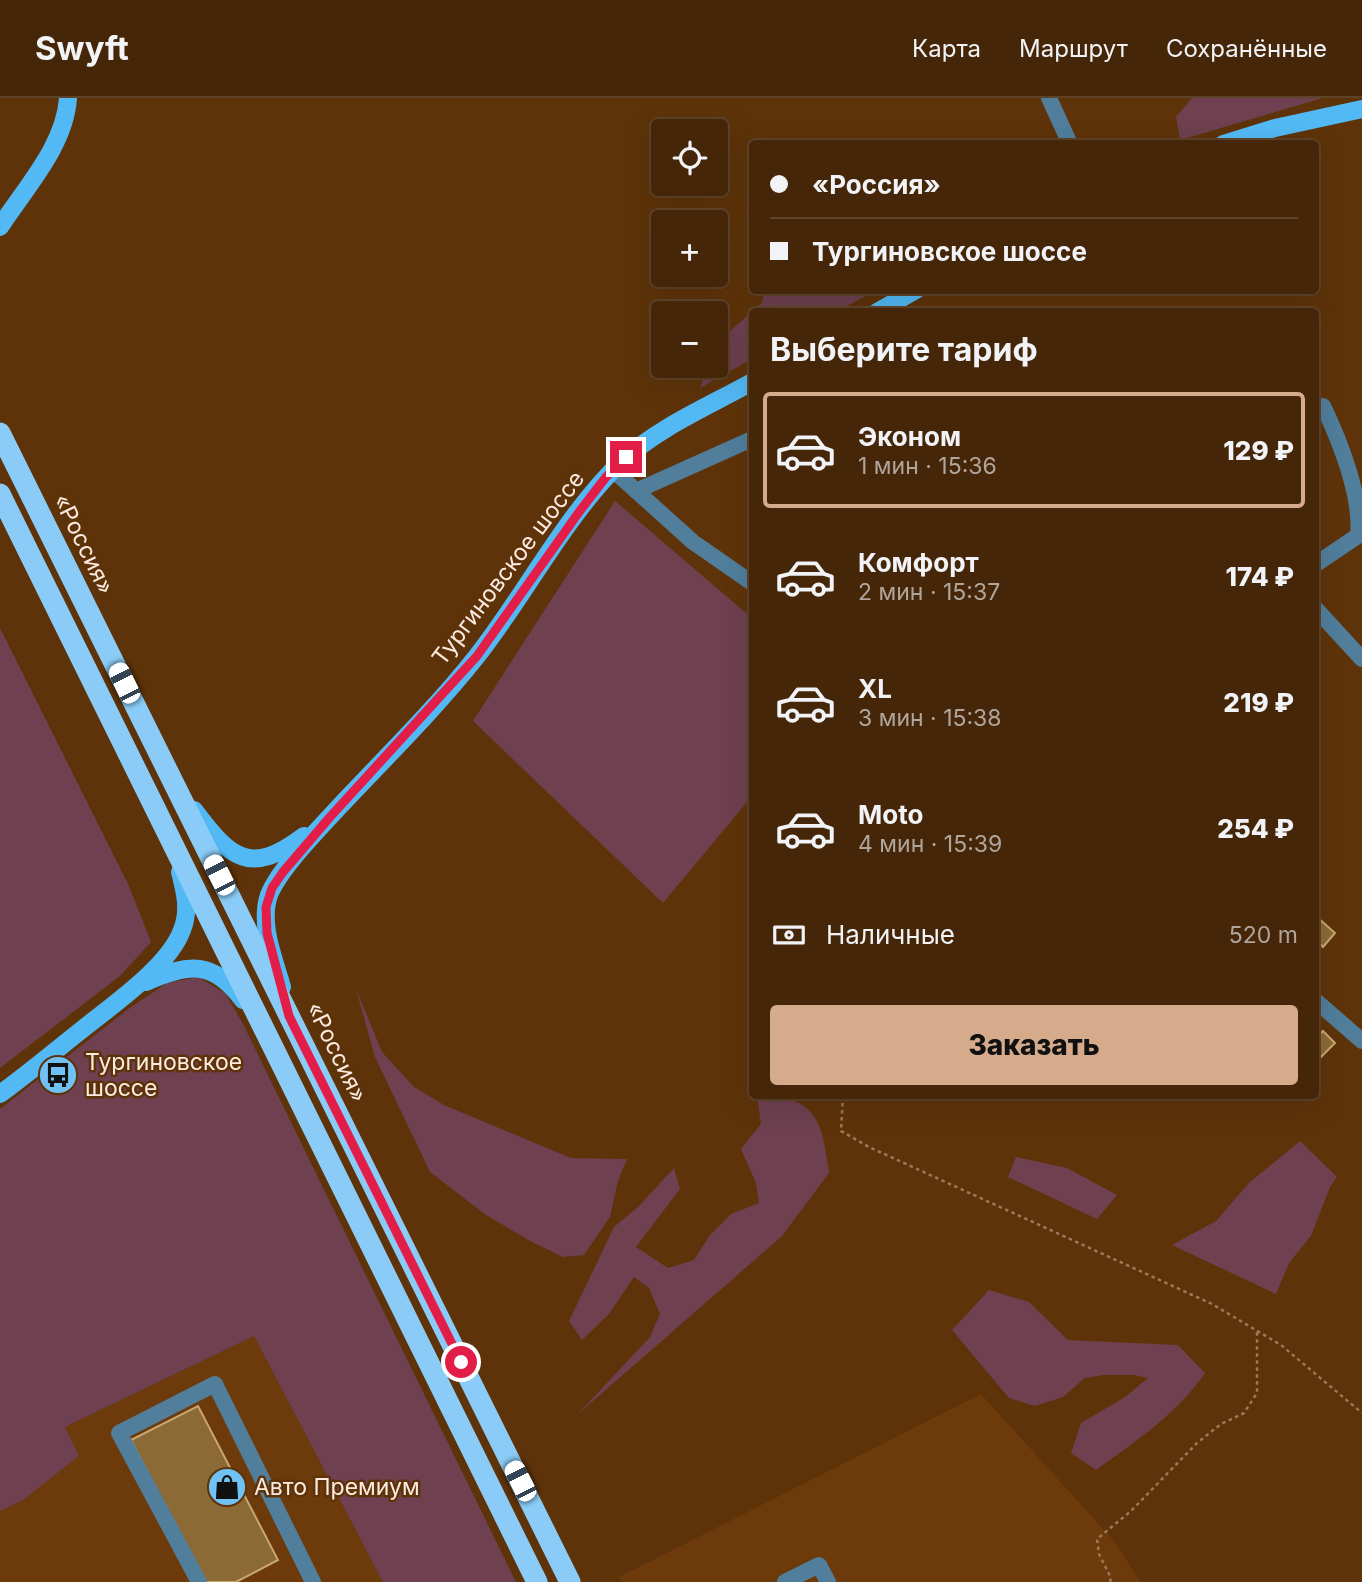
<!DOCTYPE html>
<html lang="ru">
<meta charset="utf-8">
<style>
:root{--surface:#462608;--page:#4d2e12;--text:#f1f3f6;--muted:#b0a59c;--line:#5e4329;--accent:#d6ab8b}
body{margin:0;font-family:Inter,sans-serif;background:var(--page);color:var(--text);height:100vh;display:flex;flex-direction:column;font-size:26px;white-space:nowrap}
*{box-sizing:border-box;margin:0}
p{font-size:23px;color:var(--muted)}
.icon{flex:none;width:38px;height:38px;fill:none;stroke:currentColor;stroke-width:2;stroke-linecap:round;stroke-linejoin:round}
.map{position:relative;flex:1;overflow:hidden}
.side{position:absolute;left:749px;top:210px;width:570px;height:791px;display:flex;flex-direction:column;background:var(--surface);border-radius:7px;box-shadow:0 7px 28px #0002,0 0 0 2px var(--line)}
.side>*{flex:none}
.hud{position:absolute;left:749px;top:42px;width:570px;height:154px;border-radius:7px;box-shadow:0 7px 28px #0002,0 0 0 2px var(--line);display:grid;align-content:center;height:154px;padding:0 21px;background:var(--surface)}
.fabs{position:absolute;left:651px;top:21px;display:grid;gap:14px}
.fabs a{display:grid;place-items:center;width:77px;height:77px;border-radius:7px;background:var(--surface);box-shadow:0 7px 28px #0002,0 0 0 2px var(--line);font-size:35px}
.end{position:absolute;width:32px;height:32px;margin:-16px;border:9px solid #e11d48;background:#fff;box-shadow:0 0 0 4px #fff}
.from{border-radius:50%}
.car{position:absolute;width:21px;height:42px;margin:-21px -10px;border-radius:9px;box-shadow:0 0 5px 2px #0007;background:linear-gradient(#fff 24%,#345 0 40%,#fff 0 76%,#345 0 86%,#fff 0)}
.hud b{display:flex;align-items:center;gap:24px;height:66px;font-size:26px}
.hud b+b{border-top:2px solid var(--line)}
.hud i{width:18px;height:18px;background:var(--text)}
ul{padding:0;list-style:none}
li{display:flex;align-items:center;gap:21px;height:116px;margin:0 14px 10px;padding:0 7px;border:4px solid transparent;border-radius:7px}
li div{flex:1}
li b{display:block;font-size:26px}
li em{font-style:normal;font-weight:800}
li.current{border-color:var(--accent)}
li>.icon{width:63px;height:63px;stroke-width:1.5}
h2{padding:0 21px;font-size:32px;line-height:84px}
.pay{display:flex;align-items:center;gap:18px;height:77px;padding:0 21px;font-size:26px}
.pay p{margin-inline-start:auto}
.cta{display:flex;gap:14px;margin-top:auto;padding:14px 21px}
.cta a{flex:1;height:80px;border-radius:7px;background:var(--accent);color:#111;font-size:28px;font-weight:800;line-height:80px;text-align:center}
header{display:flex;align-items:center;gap:42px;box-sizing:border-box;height:98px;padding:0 35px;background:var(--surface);border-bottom:2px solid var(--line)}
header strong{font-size:33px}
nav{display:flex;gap:38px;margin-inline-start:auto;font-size:24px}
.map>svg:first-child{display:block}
.built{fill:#6d3a0b}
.green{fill:#6e4050}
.building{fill:#8b6a36;stroke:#c9a671;stroke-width:2}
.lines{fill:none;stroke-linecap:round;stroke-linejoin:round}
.path{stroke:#9a795c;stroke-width:2.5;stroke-dasharray:3.5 3.5;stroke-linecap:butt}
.minor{stroke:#507e9b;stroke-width:16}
.major{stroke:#53b9f4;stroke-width:18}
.highway{stroke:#8accf7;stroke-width:21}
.route{stroke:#e11d48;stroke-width:9}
.labels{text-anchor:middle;stroke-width:5;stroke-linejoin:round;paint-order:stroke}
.street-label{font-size:23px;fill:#fcebe0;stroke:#5e330a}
.poi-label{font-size:23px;fill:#fcebe0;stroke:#5e330a;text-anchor:start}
</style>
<header>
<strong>Swyft</strong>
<nav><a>Карта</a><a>Маршрут</a><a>Сохранённые</a></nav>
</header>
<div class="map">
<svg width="1362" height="1484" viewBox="0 0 1362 1484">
<rect width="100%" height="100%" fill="#5e330a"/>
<path class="built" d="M254 1238 383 1484H0V1413L23 1402 65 1329Z
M981 1296 1115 1444 1140 1484H622L619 1479Z"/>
<path class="green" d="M1192 0H1323L1180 42 1176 19Z
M764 193H875L838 213 752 214V261L700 290 708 268H716V245L762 205Z
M615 403 746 515 752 517V698L663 805 473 623Z
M0 530 129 788 151 844 120 878 0 970Z
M198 879 225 895 242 924 516 1484H383L254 1238 65 1329 79 1358 23 1402 0 1413V1011L131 909 167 885Z
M356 891 382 954 414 989 444 1007 571 1060 627 1061 618 1083 610 1119 584 1157 563 1159 532 1144 486 1117 430 1074 375 959Z
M757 998C817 997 822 1023 829 1075L782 1138 577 1317 650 1239 660 1216 649 1190 634 1179 609 1216 582 1242 569 1223 614 1129 638 1109 674 1070 680 1091 636 1149 668 1170 694 1162 710 1137 731 1116 759 1105 756 1085 741 1051 761 1026Z
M1300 1043 1337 1079 1330 1089 1311 1138 1289 1165 1276 1196 1172 1147 1216 1123 1249 1085Z
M1016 1059 1067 1070 1117 1097 1097 1121 1008 1079Z
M989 1192 1029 1204 1068 1242 1178 1247 1205 1275C1177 1316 1136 1343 1096 1372L1071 1355 1081 1325 1125 1299 1148 1280 1134 1277H1103L1085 1280 1063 1299 1035 1308 1009 1300 952 1232Z"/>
<path class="building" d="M1316 818 1335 835 1323 849 1316 842Z
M1323 933 1335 945 1316 964V940Z
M198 1308 278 1462 236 1484H204L131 1342Z"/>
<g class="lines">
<path class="path" d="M843 998 841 1033 869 1049 1212 1206 1281 1247 1362 1315
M1110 1484 1111 1480 1099 1456 1097 1441 1131 1413 1197 1345 1221 1326 1244 1315 1257 1295V1233"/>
<path class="minor" d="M1049 0 1070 46
M1323 308C1340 343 1362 399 1358 437
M613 372 693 444 752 485
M636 393 752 341
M1316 466 1362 435
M1316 511 1362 561
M1316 903 1362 943
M199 1484 119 1335 215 1286 313 1484
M785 1484 819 1467 828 1484"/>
<path class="major" d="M1223 46 1275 30 1362 11
M0 129C25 90 65 48 68 0
M877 214 916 192
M194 712C230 760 250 779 304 738
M146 884C189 865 213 862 243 902
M282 889C274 860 259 826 269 797 279 771 319 731 338 710 385 660 435 611 477 558 525 497 566 416 622 363 659 329 709 308 752 284
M0 996C29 975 56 952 84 930 114 906 169 868 182 832 190 812 185 794 180 774"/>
<path class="highway" d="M0 335 570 1484
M0 396 537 1484"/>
</g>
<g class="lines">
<path class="route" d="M461 1264 289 918 267 835 266 809 272 790 283 774 330 719 477 558 579 414 606 379 626 359"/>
</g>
<defs>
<g id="bus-disc" transform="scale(2.0125)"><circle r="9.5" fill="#70c2f4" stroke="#5e330a"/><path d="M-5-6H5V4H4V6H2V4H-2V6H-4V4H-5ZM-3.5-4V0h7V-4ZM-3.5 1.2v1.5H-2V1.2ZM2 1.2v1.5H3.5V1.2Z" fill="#111"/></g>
<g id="shop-disc" transform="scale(2.0125)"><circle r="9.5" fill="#70c2f4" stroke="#5e330a"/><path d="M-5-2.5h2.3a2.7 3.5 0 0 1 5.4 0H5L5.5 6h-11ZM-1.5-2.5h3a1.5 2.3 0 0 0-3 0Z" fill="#111"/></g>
</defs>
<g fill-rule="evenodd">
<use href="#bus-disc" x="58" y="977"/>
<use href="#shop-disc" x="227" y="1389"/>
</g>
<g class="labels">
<g class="street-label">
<text transform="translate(84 446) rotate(64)" y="8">«Россия»</text>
<text transform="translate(508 470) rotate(-53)" y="8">Тургиновское шоссе</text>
<text transform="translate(337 954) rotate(64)" y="8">«Россия»</text>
</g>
<g class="poi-label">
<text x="85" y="972">Тургиновское<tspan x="85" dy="26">шоссе</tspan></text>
<text x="254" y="1397">Авто Премиум</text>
</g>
</g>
</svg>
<div class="fabs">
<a><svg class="icon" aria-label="locate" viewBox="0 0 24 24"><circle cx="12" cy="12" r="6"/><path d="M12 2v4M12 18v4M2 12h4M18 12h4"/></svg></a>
<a>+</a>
<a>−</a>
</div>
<i class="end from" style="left:461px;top:1264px"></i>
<i class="end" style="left:626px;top:359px"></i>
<i class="car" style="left:124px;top:585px;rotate:334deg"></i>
<i class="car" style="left:219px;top:777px;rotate:333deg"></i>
<i class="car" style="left:520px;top:1383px;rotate:333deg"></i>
<div class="hud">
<b><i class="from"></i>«Россия»</b>
<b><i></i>Тургиновское шоссе</b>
</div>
<section class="side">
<h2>Выберите тариф</h2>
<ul>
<li class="current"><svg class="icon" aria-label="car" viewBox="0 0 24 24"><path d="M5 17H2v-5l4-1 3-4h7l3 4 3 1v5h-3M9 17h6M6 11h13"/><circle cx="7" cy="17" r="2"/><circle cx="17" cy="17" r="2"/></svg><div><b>Эконом</b><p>1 мин · 15:36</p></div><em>129 ₽</em></li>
<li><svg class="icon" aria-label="car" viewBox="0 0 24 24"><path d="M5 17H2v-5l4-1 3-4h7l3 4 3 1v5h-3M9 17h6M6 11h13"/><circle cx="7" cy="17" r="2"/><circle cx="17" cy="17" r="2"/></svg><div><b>Комфорт</b><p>2 мин · 15:37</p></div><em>174 ₽</em></li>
<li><svg class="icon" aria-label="car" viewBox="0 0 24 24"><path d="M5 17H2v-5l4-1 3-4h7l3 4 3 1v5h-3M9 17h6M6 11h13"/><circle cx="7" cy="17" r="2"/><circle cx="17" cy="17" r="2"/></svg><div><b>XL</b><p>3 мин · 15:38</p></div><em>219 ₽</em></li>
<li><svg class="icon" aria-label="car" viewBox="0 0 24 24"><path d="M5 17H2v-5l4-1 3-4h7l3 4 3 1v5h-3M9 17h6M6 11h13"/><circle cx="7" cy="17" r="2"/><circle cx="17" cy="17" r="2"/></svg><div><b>Moto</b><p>4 мин · 15:39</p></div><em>254 ₽</em></li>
</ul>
<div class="pay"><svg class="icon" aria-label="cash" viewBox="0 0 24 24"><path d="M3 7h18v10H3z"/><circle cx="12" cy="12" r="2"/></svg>Наличные<p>520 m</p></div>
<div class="cta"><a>Заказать</a></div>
</section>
</div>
